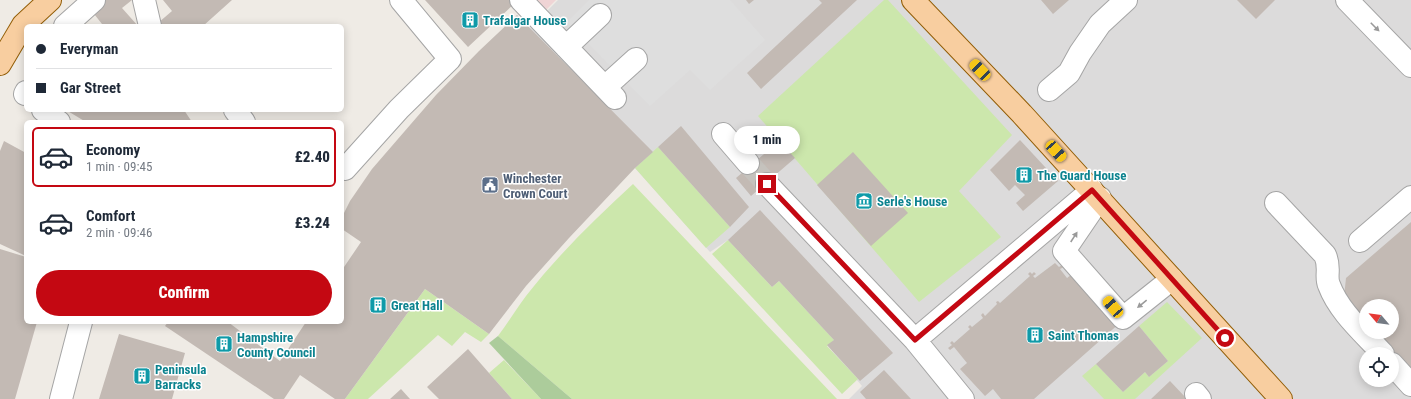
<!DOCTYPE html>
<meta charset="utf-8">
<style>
:root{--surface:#fff;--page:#f6f6f7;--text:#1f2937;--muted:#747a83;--line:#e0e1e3;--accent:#c40812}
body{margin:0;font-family:"Roboto Condensed",sans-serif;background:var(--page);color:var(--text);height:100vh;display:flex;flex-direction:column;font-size:15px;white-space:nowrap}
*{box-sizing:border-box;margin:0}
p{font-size:13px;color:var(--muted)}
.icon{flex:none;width:22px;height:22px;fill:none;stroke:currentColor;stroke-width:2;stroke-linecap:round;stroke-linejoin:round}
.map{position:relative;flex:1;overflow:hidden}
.drawer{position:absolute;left:24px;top:120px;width:320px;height:204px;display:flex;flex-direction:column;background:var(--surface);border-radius:6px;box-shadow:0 2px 10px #0003}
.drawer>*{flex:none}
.top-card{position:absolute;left:24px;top:24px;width:320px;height:88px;border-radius:6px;box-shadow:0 2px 10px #0003;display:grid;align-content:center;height:88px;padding:0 12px;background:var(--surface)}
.needle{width:26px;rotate:299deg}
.fabs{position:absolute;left:1359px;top:299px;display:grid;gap:8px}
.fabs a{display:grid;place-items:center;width:40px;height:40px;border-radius:50%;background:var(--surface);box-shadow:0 2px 10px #0003;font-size:20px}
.end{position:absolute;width:18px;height:18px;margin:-9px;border:5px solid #c40812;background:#fff;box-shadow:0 0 0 2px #fff}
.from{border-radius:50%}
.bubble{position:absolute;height:28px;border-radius:14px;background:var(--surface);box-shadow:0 2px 10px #0003;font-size:13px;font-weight:800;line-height:28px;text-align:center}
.car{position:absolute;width:12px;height:24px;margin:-12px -6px;border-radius:5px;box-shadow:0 0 3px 1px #0007;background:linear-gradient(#f5c518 24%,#345 0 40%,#f5c518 0 76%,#345 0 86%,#f5c518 0)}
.top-card b{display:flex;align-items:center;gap:14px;height:38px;font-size:15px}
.top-card b+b{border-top:1px solid var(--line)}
.top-card i{width:10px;height:10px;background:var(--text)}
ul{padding:7px 0 0;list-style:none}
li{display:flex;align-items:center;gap:12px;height:60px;margin:0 8px 6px;padding:0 4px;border:2px solid transparent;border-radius:6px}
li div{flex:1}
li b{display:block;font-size:15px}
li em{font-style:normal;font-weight:800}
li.active{border-color:var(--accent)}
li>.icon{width:36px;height:36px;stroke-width:1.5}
.primary-button{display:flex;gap:8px;margin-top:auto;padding:8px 12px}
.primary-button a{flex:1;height:46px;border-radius:24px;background:var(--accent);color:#fff;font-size:16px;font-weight:800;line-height:46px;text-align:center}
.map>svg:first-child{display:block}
.residential{fill:#dcdbdb;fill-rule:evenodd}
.commercial{fill:#efd4d5}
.grass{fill:#cce7ac}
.forest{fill:#accc9b}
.parking{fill:#dedede}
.building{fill:#c3bab4}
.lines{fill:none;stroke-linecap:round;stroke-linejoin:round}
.minor-tunnel{stroke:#c5c2bd;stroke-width:22;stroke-dasharray:22 11;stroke-linecap:butt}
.minor-casing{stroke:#a5a5a5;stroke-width:24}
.major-casing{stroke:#925d06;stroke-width:24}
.minor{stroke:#fff;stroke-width:22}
.major{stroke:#f8cea0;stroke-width:22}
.oneway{fill:#9a9a9a}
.route{stroke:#c40812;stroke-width:5}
.labels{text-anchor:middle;stroke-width:3;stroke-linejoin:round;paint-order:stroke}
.culture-label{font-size:13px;font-weight:bold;fill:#0d838f;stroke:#fff;text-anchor:start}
.service-label{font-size:13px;font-weight:bold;fill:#4e5e75;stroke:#fff;text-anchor:start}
</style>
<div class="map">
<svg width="1411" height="399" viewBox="0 0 1411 399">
<rect width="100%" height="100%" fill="#efebe5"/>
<path class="residential" d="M558 0H1411V399H849L862 386 827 345 833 340 779 281 772 287 728 240 710 252 635 168 530 28ZM1366 306H1392V332H1366ZM1366 354H1392V380H1366Z"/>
<path class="commercial" d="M536 0H556L546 10Z"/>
<path class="grass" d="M884 0H888L1012 135 959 191 1001 237 919 302 758 116Z
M658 147 730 227 706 248 635 168Z
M633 184 837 399H572L498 336C508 323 516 309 526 296 558 255 595 219 633 184Z
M728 240 772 287 779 281 834 340 827 346 858 379 842 394 712 254Z
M425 289 489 334 481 342 465 332 452 346 438 335 368 399H345Z
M1167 302 1202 338 1135 399H1104L1082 376 1096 364 1123 392 1145 372 1149 377 1168 361 1139 326Z
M504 360 541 399H512L489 373Z"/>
<path class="forest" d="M498 336 572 399H541L489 343Z"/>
<path class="parking" d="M589 0H730L765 40 710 90 690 70 650 106 567 22Z"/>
<path class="building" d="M83 0H132L122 8 138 26H100L102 24Z
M163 0H232L203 26H160L158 23 172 11Z
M425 0H515L516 2 468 47Z
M746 0H754L749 4Z
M819 0H857L761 89 747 73 822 3Z
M1041 0H1069L1053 14Z
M1237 0H1275L1256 19Z
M517 15 653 152 635 168 569 238 526 286 489 334 425 289 345 399H335L300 375 284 399H274L165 326 168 322H228L280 361 306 322H342V270L361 242 342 229V217L350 201 372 169 436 95 479 51Z
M66 110H184L192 122H86Z
M681 126 749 207 730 227 658 147Z
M1020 140 1058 181 1023 211 1016 203 1025 195 1015 185 1009 191 990 170Z
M4 141 26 153V256L0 244V151Z
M779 141 795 158 751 196 736 178Z
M853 152 908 213 871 246 817 185Z
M760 210 893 353 860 381 827 345 834 340 779 281 772 287 728 240Z
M1411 222V377L1373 332H1392V306H1366V324L1344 297 1346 278Z
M0 249 26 257V322H37L15 399H0Z
M1055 263 1059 267 1062 265 1064 267 1060 269 1067 278 1076 271 1121 322 1034 399H1001L993 389 985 396 960 369 967 363 954 347 950 350 948 348 952 345 950 343 952 341 954 343 970 329 968 327 970 325 972 327 983 318 981 315 983 313 985 316 997 304 996 302 998 301 1000 303 1030 276 1028 274 1030 272 1032 274 1034 272 1036 274 1033 276 1035 278Z
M1139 326 1168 361 1149 377 1145 372 1123 392 1096 364Z
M119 334 185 353 172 399H99Z
M468 349 489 373 512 399H439L427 387Z
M884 370 911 399H866L860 392Z
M1170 381 1187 399H1151Z
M401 389 410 399H390Z"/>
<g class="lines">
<path class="minor-tunnel" d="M748 163 767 184"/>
<g class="minor-casing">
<path id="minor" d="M144 0 150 26
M521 0 615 98
M1347 0 1411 66
M65 26 94 0
M566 47 600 15
M605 87 636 59
M1049 90 1069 73 1080 53 1100 24 1126 0
M25 94 26 92
M43 110 59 122
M235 110 244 122
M723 134 748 163
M345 169 399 109 450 59 401 0
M767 184 915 340 963 399
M1100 198 1064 251 1123 318 1172 279
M1276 203 1325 255C1331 268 1325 276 1329 285 1339 312 1364 333 1383 354
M1360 241 1411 197
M915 340 1092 190
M1392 364 1411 385
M1196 394 1200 399
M61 399 81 322"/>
</g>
<g class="major-casing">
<path id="major" d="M913 0 1022 114 1281 399
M0 64 23 25 50 0"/>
</g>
<use href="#minor" class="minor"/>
<use href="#major" class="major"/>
</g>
<defs><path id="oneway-solid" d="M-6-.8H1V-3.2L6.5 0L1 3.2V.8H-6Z"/></defs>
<g class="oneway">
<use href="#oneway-solid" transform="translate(1375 27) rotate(45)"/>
<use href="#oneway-solid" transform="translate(1074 237) rotate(-57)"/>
<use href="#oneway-solid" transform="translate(1142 304) rotate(141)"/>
</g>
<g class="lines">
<path class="route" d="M767 184 915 340 1092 190 1225 338"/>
</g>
<defs>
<g id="building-square" transform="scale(0.9)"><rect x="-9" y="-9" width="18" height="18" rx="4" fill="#0f9aa8" stroke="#fff"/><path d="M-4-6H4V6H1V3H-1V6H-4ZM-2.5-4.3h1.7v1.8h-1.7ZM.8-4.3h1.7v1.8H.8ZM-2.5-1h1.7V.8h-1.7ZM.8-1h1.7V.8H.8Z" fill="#fff"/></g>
<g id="civic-square" transform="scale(0.9)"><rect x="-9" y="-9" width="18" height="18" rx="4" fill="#5c6f8a" stroke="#fff"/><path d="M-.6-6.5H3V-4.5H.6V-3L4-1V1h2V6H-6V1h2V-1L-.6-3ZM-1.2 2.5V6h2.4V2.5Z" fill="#fff"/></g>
<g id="museum-square" transform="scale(0.9)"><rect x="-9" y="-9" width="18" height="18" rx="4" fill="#0f9aa8" stroke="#fff"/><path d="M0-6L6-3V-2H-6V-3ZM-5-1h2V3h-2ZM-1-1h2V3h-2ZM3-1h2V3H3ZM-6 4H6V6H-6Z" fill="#fff"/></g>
</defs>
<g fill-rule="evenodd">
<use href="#building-square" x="470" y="20"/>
<use href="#building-square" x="1024" y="175"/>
<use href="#civic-square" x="490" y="185"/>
<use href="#museum-square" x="864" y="201"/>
<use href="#building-square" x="378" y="305"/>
<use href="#building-square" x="1035" y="335"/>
<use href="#building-square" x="224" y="344"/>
<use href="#building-square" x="142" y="376"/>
</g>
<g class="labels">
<g class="culture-label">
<text x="483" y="25">Trafalgar House</text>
<text x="1037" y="180">The Guard House</text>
<text x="877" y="206">Serle's House</text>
<text x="391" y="310">Great Hall</text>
<text x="1048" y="340">Saint Thomas</text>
<text x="237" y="342">Hampshire<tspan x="237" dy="15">County Council</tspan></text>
<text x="155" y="374">Peninsula<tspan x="155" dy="15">Barracks</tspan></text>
</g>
<g class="service-label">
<text x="503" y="183">Winchester<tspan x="503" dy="15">Crown Court</tspan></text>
</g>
</g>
</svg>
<div class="fabs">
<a><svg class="needle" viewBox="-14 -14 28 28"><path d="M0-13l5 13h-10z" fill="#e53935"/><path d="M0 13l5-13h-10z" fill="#747a83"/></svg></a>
<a><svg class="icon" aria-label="locate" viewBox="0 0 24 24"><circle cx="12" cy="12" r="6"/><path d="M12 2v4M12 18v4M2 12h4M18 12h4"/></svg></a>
</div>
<i class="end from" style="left:1225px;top:338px"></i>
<i class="end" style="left:767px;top:184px"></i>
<div class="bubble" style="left:734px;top:126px;width:66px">1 min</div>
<i class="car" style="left:980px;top:70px;rotate:316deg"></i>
<i class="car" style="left:1056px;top:151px;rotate:138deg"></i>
<i class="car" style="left:1113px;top:307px;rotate:319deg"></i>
<div class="top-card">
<b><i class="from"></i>Everyman</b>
<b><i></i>Gar Street</b>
</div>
<section class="drawer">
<ul>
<li class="active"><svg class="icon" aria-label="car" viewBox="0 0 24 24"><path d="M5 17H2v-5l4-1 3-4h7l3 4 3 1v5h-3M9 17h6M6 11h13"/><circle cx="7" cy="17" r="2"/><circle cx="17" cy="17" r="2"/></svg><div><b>Economy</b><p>1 min · 09:45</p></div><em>£2.40</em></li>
<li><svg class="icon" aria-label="car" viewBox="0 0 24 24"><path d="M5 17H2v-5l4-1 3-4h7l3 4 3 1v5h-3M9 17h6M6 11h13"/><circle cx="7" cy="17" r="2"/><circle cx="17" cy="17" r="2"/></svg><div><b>Comfort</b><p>2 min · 09:46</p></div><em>£3.24</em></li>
</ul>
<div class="primary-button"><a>Confirm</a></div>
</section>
</div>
